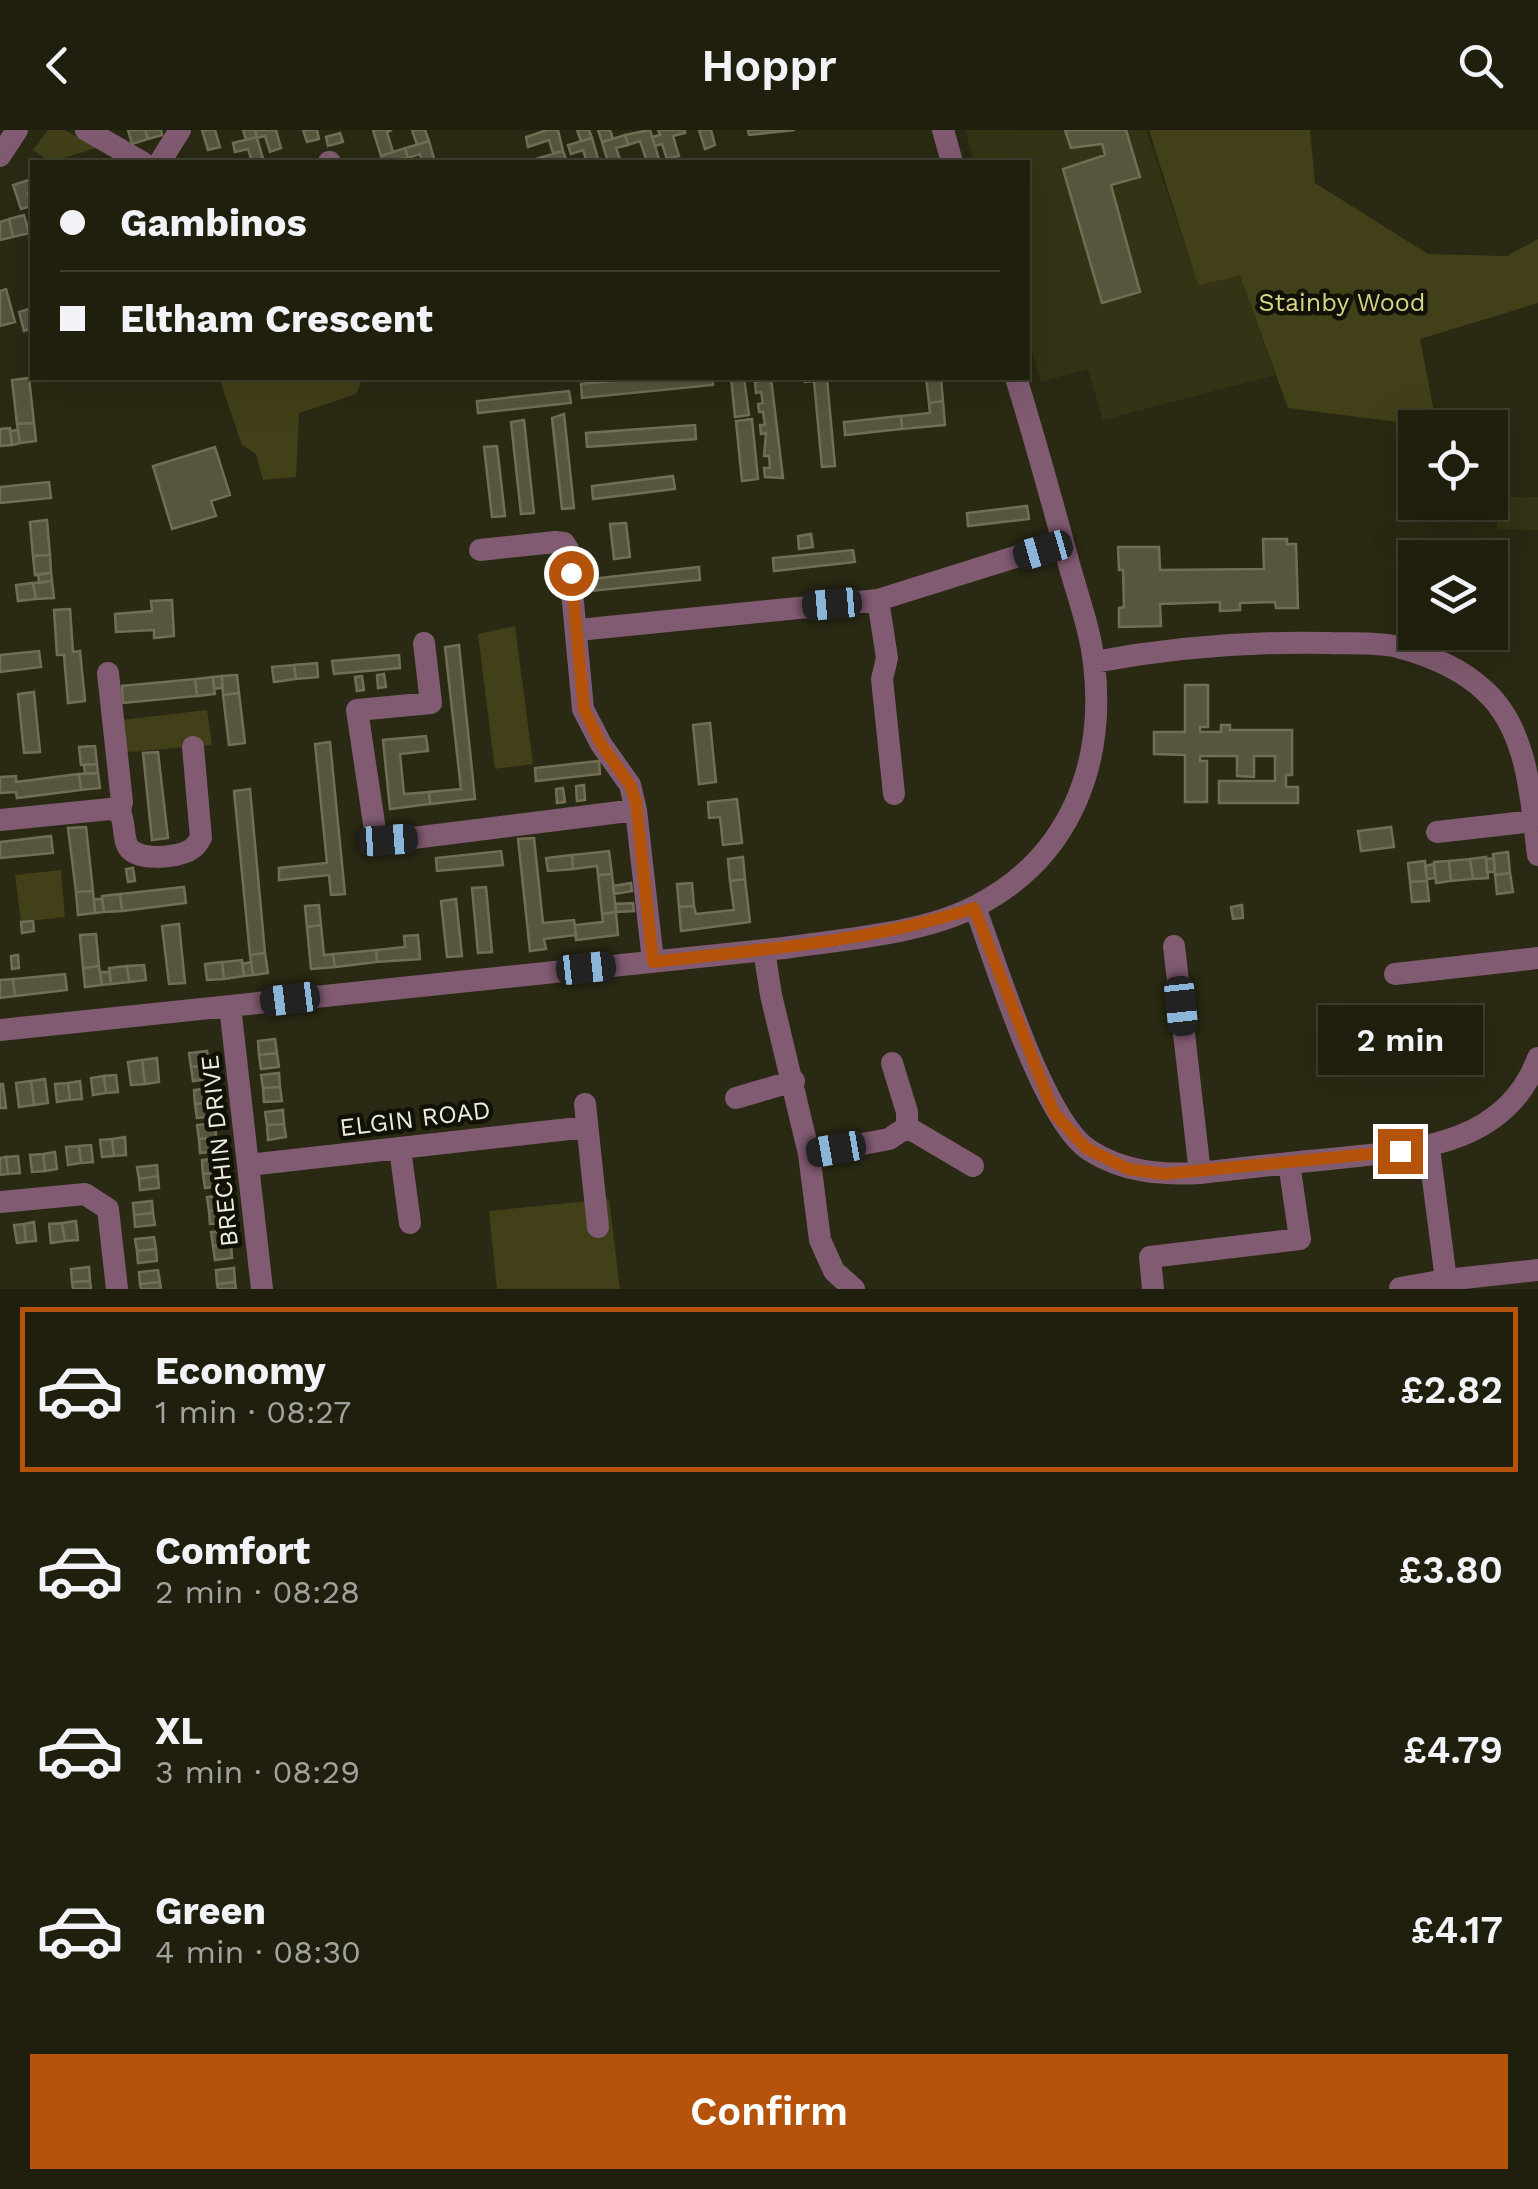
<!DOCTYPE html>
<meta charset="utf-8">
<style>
:root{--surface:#201f0e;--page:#282717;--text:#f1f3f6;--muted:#a2a29e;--line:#3d3d2e;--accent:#b45309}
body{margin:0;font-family:"Work Sans",sans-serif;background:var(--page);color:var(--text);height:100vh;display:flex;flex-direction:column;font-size:38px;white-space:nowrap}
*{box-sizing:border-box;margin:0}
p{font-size:32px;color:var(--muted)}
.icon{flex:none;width:55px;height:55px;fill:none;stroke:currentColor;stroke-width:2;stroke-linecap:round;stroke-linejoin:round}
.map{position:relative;height:1159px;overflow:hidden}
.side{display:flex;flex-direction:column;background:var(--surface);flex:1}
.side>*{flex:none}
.hud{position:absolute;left:30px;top:30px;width:1000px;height:220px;border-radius:0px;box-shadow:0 10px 40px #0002,0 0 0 2px var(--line);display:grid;align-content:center;height:220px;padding:0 30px;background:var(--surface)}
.fabs{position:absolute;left:1398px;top:280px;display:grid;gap:20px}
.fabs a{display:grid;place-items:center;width:110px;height:110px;border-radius:0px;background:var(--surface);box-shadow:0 10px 40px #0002,0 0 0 2px var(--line);font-size:50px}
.end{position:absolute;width:45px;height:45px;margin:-22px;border:12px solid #b45309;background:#fff;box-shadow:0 0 0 5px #fff}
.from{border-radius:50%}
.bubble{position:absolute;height:70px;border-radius:0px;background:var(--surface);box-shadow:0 10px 40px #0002,0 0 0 2px var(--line);font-size:32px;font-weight:600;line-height:70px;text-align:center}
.car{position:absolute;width:30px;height:60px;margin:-30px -15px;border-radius:12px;box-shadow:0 0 8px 2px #0007;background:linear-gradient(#222 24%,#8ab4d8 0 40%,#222 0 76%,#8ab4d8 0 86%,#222 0)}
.hud b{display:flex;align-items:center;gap:35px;height:95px;font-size:38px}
.hud b+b{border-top:2px solid var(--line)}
.hud i{width:25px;height:25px;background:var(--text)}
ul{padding:18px 0 0;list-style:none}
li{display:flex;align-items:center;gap:30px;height:165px;margin:0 20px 15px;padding:0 10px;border:5px solid transparent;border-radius:0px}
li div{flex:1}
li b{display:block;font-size:38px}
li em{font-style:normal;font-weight:600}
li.selected{border-color:var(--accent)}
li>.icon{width:90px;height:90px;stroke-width:1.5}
.cta{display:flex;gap:20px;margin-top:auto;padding:20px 30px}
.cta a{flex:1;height:115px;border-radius:0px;background:var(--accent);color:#fff;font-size:40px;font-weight:600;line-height:115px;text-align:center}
header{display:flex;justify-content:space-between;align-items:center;height:130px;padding:0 30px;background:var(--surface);font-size:45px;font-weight:600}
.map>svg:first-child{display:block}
.built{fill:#343315}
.green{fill:#424019}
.building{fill:#56553e;stroke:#706f56;stroke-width:2.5}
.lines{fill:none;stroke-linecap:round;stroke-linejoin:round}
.minor{stroke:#815b71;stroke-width:22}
.route{stroke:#b45309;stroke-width:12}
.labels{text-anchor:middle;stroke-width:9;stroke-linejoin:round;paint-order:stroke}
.park-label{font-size:25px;fill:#d8d485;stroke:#121108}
.street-label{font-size:25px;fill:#ededdf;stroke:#121108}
</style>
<header><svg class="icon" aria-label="back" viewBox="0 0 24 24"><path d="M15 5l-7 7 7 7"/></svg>Hoppr<svg class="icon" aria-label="search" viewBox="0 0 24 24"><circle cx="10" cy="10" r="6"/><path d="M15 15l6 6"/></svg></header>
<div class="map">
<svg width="1538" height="1159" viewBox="0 0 1538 1159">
<rect width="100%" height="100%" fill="#2a2913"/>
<path class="built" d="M965 0H1146L1198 154 1240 146 1275 245 1103 290 1088 239 1041 252 1028 208V32H974Z
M1497 367H1538V400L1497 399Z"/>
<path class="green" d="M48 0H65L96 18 51 32 33 20Z
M1149 0H1310L1315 53 1428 124 1507 126 1538 109V173L1420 209 1437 297 1288 278 1240 146 1198 155Z
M219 248H355L361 253 356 264 299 283 296 347 263 350 256 324 242 315Z
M515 496 533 634 495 639 478 504Z
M207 580 212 615 117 623 113 591Z
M61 740 65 787 21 792 15 745Z
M609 1069 620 1159H497L489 1081Z"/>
<path class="building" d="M128 0H145L148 9 132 14Z
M145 0H161L162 5 148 9Z
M202 0H215L220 17 208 20Z
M243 0H255L257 7 246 10Z
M255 0H276L281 18 270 22 265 6 257 8Z
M303 0H317L319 9 307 12Z
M373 0H392L387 2 393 22 381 26Z
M425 0 429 11 417 15 412 0Z
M547 0H558L563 21 553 23 549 10 528 17 526 7Z
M577 0H589L592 8 581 11Z
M598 0H610L613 9 602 12Z
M650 0 659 29 647 32 640 11 628 15 625 5Z
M658 0H685V3L673 6 679 26 667 29 662 14 655 16 652 7 660 5Z
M699 0H711L715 15 705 19Z
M748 0H795L749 5Z
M1065 0H1126L1140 47 1111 55 1140 162 1102 173 1063 39 1105 25 1102 14 1071 18Z
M340 3 343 12 328 16 326 7Z
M625 5 628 15 616 18 621 32H608L602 12Z
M257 7V8L264 32H252L248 19 235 22 233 13Z
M592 8 599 32H587L583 20 571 24 568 15Z
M429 11 435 32H422L420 24 408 28 405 18Z
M405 18 408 28 383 32 381 26Z
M563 21 567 32H533L532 30Z
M32 49V62L28 63 32 76 21 79 13 55Z
M24 85 29 103 13 107 9 89Z
M9 89 13 107 0 110V92Z
M6 159 15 192 0 196V161Z
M32 178V198L24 201 19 182Z
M29 248 34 293 17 294 12 250Z
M643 248H712L713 255 582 268 581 254Z
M731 248H744L749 285 735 287Z
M762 248H771L783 348 765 347 764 338H770L769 326H764L766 303 761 304 760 295H765L763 282H759L758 274 763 273 761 262 756 263 755 252 762 251Z
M804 248 827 249 835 336 822 337 814 251 805 252Z
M926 248H941L943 271 929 273Z
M569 261 571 273 478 283 477 271Z
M943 271 945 295 902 299 901 286 930 283 929 273Z
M564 284 574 378 562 379 552 288Z
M901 286 902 299 845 305 844 292Z
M752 289 758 349 742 351 736 291Z
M524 290 534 383 521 384 511 292Z
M34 293 36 311 20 313 17 294Z
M695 295 696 309 587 317 586 303Z
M10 298 12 315 0 316V299Z
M18 300 20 313 12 315 10 301Z
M497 316 505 386 492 387 484 317Z
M215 317 230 365 211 371 216 386 172 399 153 336Z
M673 346 675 359 593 369 592 356Z
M49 352 51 368 0 373V357Z
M1027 376 1029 389 968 396 967 383Z
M47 390 50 425 33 426 30 392Z
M626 393 630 427 614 429 610 394Z
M811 404 813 417 799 419 798 406Z
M1263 409H1287V414H1296L1298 478H1276L1275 472 1240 473V480L1220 481V472L1160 474 1161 496 1119 497V478L1124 477 1123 440H1119L1118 417H1159L1160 440 1264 439Z
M853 420 855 432 774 441 773 428Z
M50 425 51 443 35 445 33 426Z
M699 437 700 450 591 461 590 449Z
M51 443 52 451 39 453 38 444Z
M52 451 54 468 36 469 33 453Z
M33 453 36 469 18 471 16 455Z
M172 470 174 506 154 508V500L116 502 115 484 152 481 151 471Z
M70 479 73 522 80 521 85 571 68 573 64 525H57L54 480Z
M459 515 475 669 430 674 429 662 461 659 445 517Z
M39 521 41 537 0 542V525Z
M399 525 400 538 334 544 332 531Z
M317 533 318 547 296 549 294 535Z
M294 535 296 549 274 552 272 537Z
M384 544 386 557 378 558 377 545Z
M237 545 239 563 223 565 222 546Z
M222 546V558L214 559 213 547Z
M362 546 364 560 357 561 355 547Z
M213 547 215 564 197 566 195 549Z
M195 549 197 566 123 573 122 556Z
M1185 555H1208V597H1200V602H1221V595H1230V600H1292V645H1286V657H1298V673H1219V651H1275V626H1254V647L1237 646V626H1200V631H1207V672H1185V625L1154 624V602H1185Z
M34 562 40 622 24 623 18 564Z
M239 563 245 613 229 615 223 565Z
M710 593 716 652 699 654 693 595Z
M426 606 428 621 400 624 404 664 429 662 430 674 390 679 383 610Z
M330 612 345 764 331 765 329 745 279 750V738L327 733 315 614Z
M95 616 97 634 81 635 79 617Z
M158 622 168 708 152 710 143 623Z
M599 631 600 644 536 651 535 638Z
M97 634 98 643 85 644 84 635Z
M98 643 100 658 81 660 79 644Z
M79 644 81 660 17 668 16 662 0 663V647L16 646V652Z
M584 655 585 670 577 671 576 656Z
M563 658 565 672 557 673 556 659Z
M250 659 265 823 250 825 234 661Z
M737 669 742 713 723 715 720 687 709 688 708 672Z
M86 697 93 761 76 762 68 698Z
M1391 697 1394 717 1361 721 1358 701Z
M51 706 53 723 0 728V712Z
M534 708 543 793 574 790 576 805 544 809 546 819 530 821 518 709Z
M501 721 503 735 437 741 436 728Z
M609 721 612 744 598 745 597 736 573 739 572 725Z
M1508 722 1510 743 1495 745 1493 724Z
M572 725 573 739 548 741 546 728Z
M743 727 745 749 730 751 728 729Z
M1486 727 1488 748 1473 749 1470 729Z
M1494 728 1495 742H1487L1486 729Z
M1470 729 1473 749 1451 751 1449 731Z
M1425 731 1427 751 1410 752 1408 733Z
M1449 731 1451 751 1436 753 1434 732Z
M1434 734 1435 748 1427 749 1425 736Z
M133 738 135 751 128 752 126 739Z
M1510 743 1513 762 1497 764 1495 745Z
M612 744 616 782 602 784 598 745Z
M745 749 750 792 681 801 679 777 694 776 696 784 734 780 730 751Z
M1427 751 1429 771 1412 772 1410 752Z
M631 753 632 761 614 764 613 756Z
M692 753 694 776 679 777 677 754Z
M184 757 186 773 122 781 120 764Z
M486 757 492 822 478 823 472 758Z
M93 761 95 783 78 785 76 762Z
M120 764 122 781 104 782 102 766Z
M94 769H102L104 782 95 783Z
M456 769 462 826 447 827 441 771Z
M633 773 634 781 616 782 615 774Z
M319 775 321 795 307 797 305 776Z
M1242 775 1243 788 1233 789 1231 777Z
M616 782 618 805 576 810 575 795 603 792 602 784Z
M33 791 34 801 22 803 21 792Z
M179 794 185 853 169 854 162 796Z
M321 795 324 825 333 824 335 837 311 839 307 797Z
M96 804 99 836 83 838 80 805Z
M418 805 420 829 377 832 376 820 405 817 404 806Z
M376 820 377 832 335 837 333 824Z
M265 823 268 843 253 845 250 825Z
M18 825 19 838 12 839 11 826Z
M242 830 244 846 224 849 222 832Z
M222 832 224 849 207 850 205 834Z
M251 832 253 845 244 846 242 834Z
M144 835 146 850 129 852 127 836Z
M99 836 102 855 85 857 83 838Z
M127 836 129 852 111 854 109 838Z
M100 842H110L111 854 102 855Z
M65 844 67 860 15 866 13 849Z
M13 849 15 866 0 868V850Z
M275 909 277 923 259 925 258 911Z
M207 921 209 935 191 937 189 923Z
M277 923 279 937 261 939 259 925Z
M157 928 159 952 145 954 142 930Z
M142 930 145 954 131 955 128 932Z
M209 935 210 949 193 951 191 937Z
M279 943 280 957 263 958 261 945Z
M116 945 118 962 106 963 104 946Z
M104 946 106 963 93 965 91 948Z
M45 949 48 973 34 975 31 951Z
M31 951 34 975 19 977 16 953Z
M80 951 82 969 70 970 68 953Z
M68 953 70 970 57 972 55 954Z
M0 954H3L6 978H0Z
M280 957 282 971 264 972 263 958Z
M211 958 213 972 195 974 194 960Z
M213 972 215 986 197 988 195 974Z
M283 980 284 994 267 995 265 982Z
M215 993 216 1007 199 1009 197 995Z
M284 994 286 1007 268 1010 267 995Z
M125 1007 126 1025 114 1026 112 1009Z
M216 1007 218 1021 200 1023 199 1009Z
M112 1009 114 1026 102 1027 100 1010Z
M91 1015 93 1032 81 1033 79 1016Z
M79 1016 81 1033 68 1035 66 1017Z
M55 1022 57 1039 45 1041 43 1024Z
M43 1024 45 1041 32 1042 30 1025Z
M18 1026 20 1043 8 1044 6 1027Z
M6 1027 8 1044 0 1045V1028Z
M219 1028 221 1042 203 1044 202 1030Z
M157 1035 158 1046 139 1049 137 1037Z
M221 1042 223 1056 205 1058 203 1044Z
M158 1046 159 1058 140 1060 139 1049Z
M225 1065 226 1079 209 1081 207 1067Z
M152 1071 153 1083 134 1085 133 1073Z
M226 1079 228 1093 210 1094 209 1081Z
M153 1083 155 1095 135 1097 134 1085Z
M76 1091 78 1110 65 1111 62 1093Z
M34 1092 36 1111 26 1112 24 1094Z
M62 1093 65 1111 51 1113 49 1094Z
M24 1094 26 1112 17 1113 14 1095Z
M229 1100 231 1114 213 1116 211 1102Z
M154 1107 156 1119 137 1121 135 1109Z
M231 1114 232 1128 215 1130 213 1116Z
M156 1119 157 1131 138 1133 137 1121Z
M89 1137 90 1151 72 1152 71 1139Z
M234 1138 235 1152 217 1154 216 1140Z
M158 1140 160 1152 140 1154 139 1142Z
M90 1151 91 1159H73L72 1152Z
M160 1152 161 1159H141L140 1154Z
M235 1152 236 1159H218L217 1154Z"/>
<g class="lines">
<path class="minor" d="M86 0 142 32
M943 0 952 32
M0 26 17 0
M160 32 180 0
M329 32H330
M878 470 887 528 882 549 894 664
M578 500 878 470 1063 412
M424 513 431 573 357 580 375 700C386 713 398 709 413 708L636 680 630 655 601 614 583 579 568 419 564 413 555 412 480 420
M1094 532C1175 517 1247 511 1329 513 1351 514 1377 512 1398 517 1428 525 1462 539 1485 561 1529 601 1531 671 1538 725
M108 543 122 672 120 682
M636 680 653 831
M0 690 110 679 120 682C125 693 123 705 127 715 135 732 177 728 190 720 196 717 197 714 201 708L193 617
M1437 702 1534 691
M975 777C996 833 1043 990 1089 1020 1123 1042 1160 1045 1200 1043 1243 1038 1286 1033 1330 1029 1410 1020 1505 1018 1538 928
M1174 816 1200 1043
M764 820 771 865 809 1024 820 1110 834 1141 854 1159
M1395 844 1538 828
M230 876 262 1159
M0 900 784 818C844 809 922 804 976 776 1070 728 1106 634 1094 533 1090 497 1075 459 1066 423 1050 364 1034 306 1016 248
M736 968 794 951
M585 974 598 1097
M907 997 973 1036
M1429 1018 1446 1150 1538 1140
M400 1019 410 1093
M809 1024 889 1009 907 997V982L892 933
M249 1035 587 997
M0 1072 85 1064 108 1079 117 1159
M1400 1158 1446 1150
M1153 1159 1150 1127 1300 1109 1289 1033"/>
</g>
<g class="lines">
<path class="route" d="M571 443 584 579 601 614 630 655 636 672 653 832C762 819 870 812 974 778L1054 983 1086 1018 1128 1039 1164 1044 1400 1021"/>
</g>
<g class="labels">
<g class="park-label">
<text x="1342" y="181">Stainby Wood</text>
</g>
<g class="street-label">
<text transform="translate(415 988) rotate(-7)" y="9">ELGIN ROAD</text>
<text transform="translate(219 1021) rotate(-96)" y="9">BRECHIN DRIVE</text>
</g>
</g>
</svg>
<div class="fabs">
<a><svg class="icon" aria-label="locate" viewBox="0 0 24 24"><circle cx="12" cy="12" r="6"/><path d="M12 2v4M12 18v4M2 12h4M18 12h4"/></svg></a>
<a><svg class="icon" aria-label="layers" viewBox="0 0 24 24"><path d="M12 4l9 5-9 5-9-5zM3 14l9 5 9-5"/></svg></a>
</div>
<i class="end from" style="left:571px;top:443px"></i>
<i class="end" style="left:1400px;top:1021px"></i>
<div class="bubble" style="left:1318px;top:875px;width:165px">2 min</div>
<i class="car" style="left:1043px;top:420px;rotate:254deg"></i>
<i class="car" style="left:832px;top:474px;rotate:265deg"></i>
<i class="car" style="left:388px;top:710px;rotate:86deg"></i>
<i class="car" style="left:586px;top:838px;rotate:84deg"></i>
<i class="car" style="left:290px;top:869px;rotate:263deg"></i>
<i class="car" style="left:1181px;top:876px;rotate:174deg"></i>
<i class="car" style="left:836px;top:1019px;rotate:260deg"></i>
<div class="hud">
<b><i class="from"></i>Gambinos</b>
<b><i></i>Eltham Crescent</b>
</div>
</div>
<section class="side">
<ul>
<li class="selected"><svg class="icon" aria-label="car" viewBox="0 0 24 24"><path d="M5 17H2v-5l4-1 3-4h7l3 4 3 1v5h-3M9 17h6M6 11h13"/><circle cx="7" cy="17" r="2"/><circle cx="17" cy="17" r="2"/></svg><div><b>Economy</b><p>1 min · 08:27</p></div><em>£2.82</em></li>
<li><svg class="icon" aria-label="car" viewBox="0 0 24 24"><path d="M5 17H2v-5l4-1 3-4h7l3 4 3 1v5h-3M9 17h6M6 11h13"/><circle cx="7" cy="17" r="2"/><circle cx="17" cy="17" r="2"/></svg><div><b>Comfort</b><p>2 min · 08:28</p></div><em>£3.80</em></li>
<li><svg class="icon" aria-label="car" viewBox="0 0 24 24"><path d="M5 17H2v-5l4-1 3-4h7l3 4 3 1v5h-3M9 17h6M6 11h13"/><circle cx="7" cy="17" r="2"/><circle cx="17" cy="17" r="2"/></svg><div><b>XL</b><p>3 min · 08:29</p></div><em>£4.79</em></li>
<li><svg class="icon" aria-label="car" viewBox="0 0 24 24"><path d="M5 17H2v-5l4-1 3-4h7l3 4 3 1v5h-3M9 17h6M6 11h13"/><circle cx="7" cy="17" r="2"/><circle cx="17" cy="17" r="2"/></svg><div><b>Green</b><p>4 min · 08:30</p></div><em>£4.17</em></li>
</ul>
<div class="cta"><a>Confirm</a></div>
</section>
